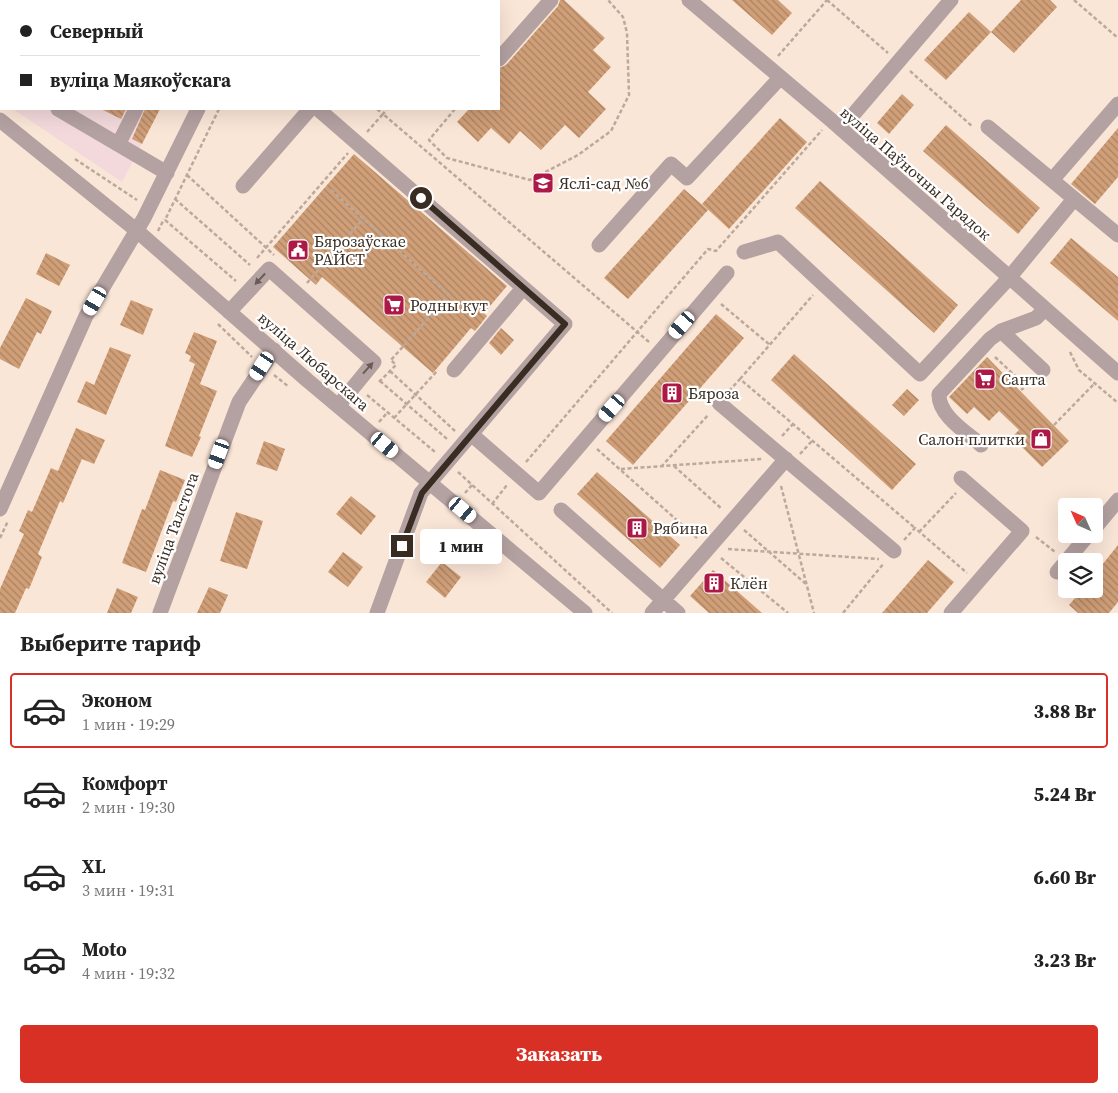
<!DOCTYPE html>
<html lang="ru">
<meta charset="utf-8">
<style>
:root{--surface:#fff;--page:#f6f6f6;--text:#222;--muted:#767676;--line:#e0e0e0;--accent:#d93025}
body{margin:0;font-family:"Source Serif 4",serif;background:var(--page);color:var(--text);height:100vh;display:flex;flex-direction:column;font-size:19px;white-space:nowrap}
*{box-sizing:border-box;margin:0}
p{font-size:16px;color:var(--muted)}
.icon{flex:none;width:28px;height:28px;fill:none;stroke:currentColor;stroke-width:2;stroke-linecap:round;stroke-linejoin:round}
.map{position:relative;height:613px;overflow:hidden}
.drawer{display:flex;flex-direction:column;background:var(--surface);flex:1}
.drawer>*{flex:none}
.hud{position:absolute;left:0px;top:0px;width:500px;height:110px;box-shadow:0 5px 20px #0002;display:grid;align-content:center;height:110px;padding:0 20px;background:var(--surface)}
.needle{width:32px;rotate:315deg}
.tools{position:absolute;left:1058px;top:498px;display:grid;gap:10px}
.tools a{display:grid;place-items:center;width:45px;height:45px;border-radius:5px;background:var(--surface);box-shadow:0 5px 20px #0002;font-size:25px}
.end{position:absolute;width:22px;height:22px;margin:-11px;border:6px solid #392d23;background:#fff;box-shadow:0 0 0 2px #fff}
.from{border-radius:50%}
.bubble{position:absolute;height:35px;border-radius:5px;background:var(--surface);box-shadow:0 5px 20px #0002;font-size:16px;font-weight:800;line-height:35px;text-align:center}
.car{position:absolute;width:15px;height:30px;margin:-15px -8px;border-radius:6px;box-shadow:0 0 4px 1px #0007;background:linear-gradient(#fff 24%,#345 0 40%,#fff 0 76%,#345 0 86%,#fff 0)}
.hud b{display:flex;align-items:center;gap:18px;height:48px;font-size:19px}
.hud b+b{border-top:1px solid var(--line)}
.hud i{width:12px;height:12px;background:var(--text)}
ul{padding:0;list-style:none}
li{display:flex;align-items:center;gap:15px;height:75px;margin:0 10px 8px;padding:0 10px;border:2px solid transparent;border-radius:5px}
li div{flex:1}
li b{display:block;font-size:19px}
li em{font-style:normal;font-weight:800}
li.current{border-color:var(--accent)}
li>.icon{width:45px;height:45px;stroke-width:1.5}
h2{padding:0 20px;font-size:22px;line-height:60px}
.primary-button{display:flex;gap:10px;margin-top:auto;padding:10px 20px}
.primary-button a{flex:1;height:58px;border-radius:5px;background:var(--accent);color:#fff;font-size:20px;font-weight:800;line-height:58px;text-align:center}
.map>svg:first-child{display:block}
.industrial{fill:#f3d9dc}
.building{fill:url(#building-back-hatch)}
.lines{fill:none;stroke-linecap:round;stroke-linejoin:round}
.path{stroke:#bba99c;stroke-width:2.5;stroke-dasharray:4 2.5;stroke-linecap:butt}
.minor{stroke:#b4a1a2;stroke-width:15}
.oneway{fill:#6a5b56}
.route{stroke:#392d23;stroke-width:6}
.labels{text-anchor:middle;stroke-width:4.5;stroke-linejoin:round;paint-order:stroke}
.street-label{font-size:16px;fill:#392d23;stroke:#fff}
.poi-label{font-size:16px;fill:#392d23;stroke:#fff;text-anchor:start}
</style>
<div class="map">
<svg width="1118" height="613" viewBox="0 0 1118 613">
<defs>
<pattern id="building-back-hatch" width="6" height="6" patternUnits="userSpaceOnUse" patternTransform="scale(1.25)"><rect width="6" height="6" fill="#d09f78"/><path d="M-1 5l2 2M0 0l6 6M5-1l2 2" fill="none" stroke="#aa8262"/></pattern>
</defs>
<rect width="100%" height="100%" fill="#fae6d7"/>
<path class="industrial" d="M0 0H215L1 1V101Z
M13 109H160L122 182Z"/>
<path class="building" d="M560 0H564L605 38 593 50 611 67 588 92 606 109 579 138 565 125 541 150 520 131 509 144 491 128 478 142 457 122 469 109H499V68L506 65 558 6Z
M732 0H778L792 13 772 35Z
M1021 0H1050L1057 7 1014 53 991 32Z
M969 12 991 32 946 80 924 60Z
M902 94 914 105 889 134 877 123Z
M101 109H126L121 119Z
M145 109H160L142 144 132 139Z
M780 118 807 142 729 229 702 204Z
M946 125 1040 208 1018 234 923 151Z
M1118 128V177L1095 204 1071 184Z
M354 154 507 286 484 313 487 316 475 331 471 328 433 373 322 277 316 285 273 247Z
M820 181 958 305 934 333 795 208Z
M684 189 708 210 628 299 604 278Z
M1071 238 1118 277V321L1050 263Z
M46 253 70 265 59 286 36 274Z
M26 298 52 311 41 334 37 332 19 369 0 359V348Z
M131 300 153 309 143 335 120 325Z
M716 314 744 338 633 465 606 441Z
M501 328 514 340 501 355 489 343Z
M194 332 217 341 200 384 217 391 199 436 201 437 192 457 165 446 195 364 189 361 191 356 185 353Z
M110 347 131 355 106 415 77 402 86 381 94 385Z
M794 354 916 464 892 490 771 380Z
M987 357 1069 441 1042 467 1012 437 1019 430 999 411 989 421 974 407 967 414 949 397Z
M907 389 919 400 904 416 892 405Z
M76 428 105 440 94 464 82 459 63 503 60 501 38 554 42 557 29 589 26 588 15 613H0V589L24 534 19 531 28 510 32 512 51 468 58 471Z
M264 441 285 449 277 471 256 464Z
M160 470 185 480 176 502 173 501 146 572 122 563 142 509 145 510Z
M597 472 680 545 660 568 577 494Z
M351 496 376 516 361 535 336 514Z
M236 512 263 521 247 569 220 561Z
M1118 545V602L1109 613H1078L1069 605 1083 589H1094V575Z
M343 552 363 567 348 587 328 572Z
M928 560 954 582 927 613H882Z
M442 562 461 577 445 598 426 582Z
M713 570 762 613H709L690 596Z
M209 587 228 595 220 613H197Z
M117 588 138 597 131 613H107Z"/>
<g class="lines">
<path class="path" d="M827 0 888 53
M1074 0 1118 38
M273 1V0
M481 1 482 0
M778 56 827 0
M910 71 973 127
M219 109 165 220 236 281
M377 109 383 114 387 109
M455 109 429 140 447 158 530 180 578 155 611 131 629 95 627 33 623 17 608 0
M367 132 383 114 649 342
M75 159 137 200
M187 175 274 255
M331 190 449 295 391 360
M175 199 250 265
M158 231 164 219
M257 258 348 153
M307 283 363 219
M721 304 770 345
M218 324 252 357
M1070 352 1079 370 1118 403
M995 357 1026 386 1021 390
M390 371 455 431
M274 375 289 387
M740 379 813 295
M380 381 447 439
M379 382 396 365 390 359
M729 391 740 379 915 528
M367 395 435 452
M394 418 438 370
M379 422 387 413
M1054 425 1095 383
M782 436 793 424
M597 449 697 538
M800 454 812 441
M526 462 708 249 716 251 822 130
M674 466 722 509
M661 467 709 414
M621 469 762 459
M458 472 612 613
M781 486 814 613
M465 493 472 485
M492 504 507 485
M744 530 806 584
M919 532 956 493
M1036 537 1055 552
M0 538 8 521
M904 540 915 528 967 573
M728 549 879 559
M721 558 788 613
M843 613 884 563"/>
<path class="minor" d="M689 0 831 120 1118 373
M18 1 19 0
M78 1 79 0
M135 1 136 0
M190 1 191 0
M252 1 253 0
M317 1 318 0
M0 38 1 35
M499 59 551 0
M0 77H1
M58 109 167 173
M318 109 565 324 421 493 377 613
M0 120 136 230 307 380 585 613
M988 127 1118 235
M841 129 951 0
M119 143 136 109
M1052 180 1118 104
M243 186 310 109
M599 245 671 164 687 178 780 78
M744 252 778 242 920 374 1009 278 1074 199
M229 312 269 269 374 362 338 406
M454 370 523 288
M1043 370 1001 331 1036 318 1044 310
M719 403 894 551
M471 434 539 493 727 273
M981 445C966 432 938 415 939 394L990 339 1001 331
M0 509 86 316 144 218 198 109
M561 510 678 613
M1094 529 1118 500
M1057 572 1089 534
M160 613 239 402 274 350
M652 613 786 459
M951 613 1022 531 961 478"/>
</g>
<defs><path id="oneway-solid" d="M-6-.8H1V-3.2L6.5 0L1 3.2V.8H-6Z" transform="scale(1.25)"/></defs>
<g class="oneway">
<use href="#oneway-solid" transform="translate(260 279) rotate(133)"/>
<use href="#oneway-solid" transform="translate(368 368) rotate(-48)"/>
</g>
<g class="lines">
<path class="route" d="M402 546 422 493 565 324 421 198"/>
</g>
<defs>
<g id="school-square" transform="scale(1.125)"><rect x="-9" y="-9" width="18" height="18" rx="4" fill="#ad1947" stroke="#fff"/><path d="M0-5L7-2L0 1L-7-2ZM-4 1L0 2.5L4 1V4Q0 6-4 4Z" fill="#fff"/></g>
<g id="civic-square" transform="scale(1.125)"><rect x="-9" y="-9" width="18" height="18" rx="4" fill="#ad1947" stroke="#fff"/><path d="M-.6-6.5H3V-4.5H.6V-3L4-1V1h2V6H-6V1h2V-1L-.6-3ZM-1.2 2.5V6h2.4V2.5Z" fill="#fff"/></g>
<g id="supermarket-square" transform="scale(1.125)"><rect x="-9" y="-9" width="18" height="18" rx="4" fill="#ad1947" stroke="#fff"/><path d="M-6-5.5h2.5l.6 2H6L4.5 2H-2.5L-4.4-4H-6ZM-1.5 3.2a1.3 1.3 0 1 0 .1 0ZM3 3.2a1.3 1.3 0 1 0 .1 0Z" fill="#fff"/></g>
<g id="building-square" transform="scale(1.125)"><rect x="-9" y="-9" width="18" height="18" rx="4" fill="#ad1947" stroke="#fff"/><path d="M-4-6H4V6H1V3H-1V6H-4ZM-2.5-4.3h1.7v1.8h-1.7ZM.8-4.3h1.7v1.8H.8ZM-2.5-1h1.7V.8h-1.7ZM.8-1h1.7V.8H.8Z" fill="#fff"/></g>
<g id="shop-square" transform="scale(1.125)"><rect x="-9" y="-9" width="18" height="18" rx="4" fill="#ad1947" stroke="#fff"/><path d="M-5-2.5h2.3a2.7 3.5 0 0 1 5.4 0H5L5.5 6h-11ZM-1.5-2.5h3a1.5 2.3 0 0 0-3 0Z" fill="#fff"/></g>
</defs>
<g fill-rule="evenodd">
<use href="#school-square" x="543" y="183"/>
<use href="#civic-square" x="298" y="250"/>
<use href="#supermarket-square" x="394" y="305"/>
<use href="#supermarket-square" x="985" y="379"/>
<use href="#building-square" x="672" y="393"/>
<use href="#shop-square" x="1041" y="439"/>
<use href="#building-square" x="637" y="528"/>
<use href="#building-square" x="714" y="583"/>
</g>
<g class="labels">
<g class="street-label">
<text transform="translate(916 173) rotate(41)" y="6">вуліца Паўночны Гарадок</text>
<text transform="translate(314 361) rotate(41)" y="6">вуліца Любарскага</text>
<text transform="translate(173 528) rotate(-70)" y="6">вуліца Талстога</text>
</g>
<g class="poi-label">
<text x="559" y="189">Яслі-сад №6</text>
<text x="314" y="247">Бярозаўскае<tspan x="314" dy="18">РАЙСТ</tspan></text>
<text x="410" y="311">Родны кут</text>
<text x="1001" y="385">Санта</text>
<text x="688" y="399">Бяроза</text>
<text x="1025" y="445" text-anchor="end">Салон плитки</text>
<text x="653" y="534">Рябина</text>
<text x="730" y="589">Клён</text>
</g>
</g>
</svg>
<div class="tools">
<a><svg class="needle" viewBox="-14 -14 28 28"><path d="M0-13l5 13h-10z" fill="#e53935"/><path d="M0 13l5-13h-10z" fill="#767676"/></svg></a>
<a><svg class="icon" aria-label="layers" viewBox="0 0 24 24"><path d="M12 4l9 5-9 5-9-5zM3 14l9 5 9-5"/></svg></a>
</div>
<i class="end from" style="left:421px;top:198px"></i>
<i class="end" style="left:402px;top:546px"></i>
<div class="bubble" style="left:420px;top:529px;width:82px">1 мин</div>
<i class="car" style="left:95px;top:301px;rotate:210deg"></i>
<i class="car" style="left:682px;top:325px;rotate:221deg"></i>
<i class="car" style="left:262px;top:366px;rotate:213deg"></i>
<i class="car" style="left:612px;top:408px;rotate:221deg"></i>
<i class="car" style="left:385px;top:445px;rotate:130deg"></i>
<i class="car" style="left:219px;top:454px;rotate:200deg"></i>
<i class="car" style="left:463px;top:510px;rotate:130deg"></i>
<div class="hud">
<b><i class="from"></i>Северный</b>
<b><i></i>вуліца Маякоўскага</b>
</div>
</div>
<section class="drawer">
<h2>Выберите тариф</h2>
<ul>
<li class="current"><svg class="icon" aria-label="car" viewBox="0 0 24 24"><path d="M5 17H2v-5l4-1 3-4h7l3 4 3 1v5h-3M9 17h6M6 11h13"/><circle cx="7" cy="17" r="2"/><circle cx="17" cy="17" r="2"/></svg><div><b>Эконом</b><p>1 мин · 19:29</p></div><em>3.88 Br</em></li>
<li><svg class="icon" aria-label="car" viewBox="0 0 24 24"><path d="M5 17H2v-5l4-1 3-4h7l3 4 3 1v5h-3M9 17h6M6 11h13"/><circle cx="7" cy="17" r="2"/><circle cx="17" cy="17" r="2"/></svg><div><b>Комфорт</b><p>2 мин · 19:30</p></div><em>5.24 Br</em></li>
<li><svg class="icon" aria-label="car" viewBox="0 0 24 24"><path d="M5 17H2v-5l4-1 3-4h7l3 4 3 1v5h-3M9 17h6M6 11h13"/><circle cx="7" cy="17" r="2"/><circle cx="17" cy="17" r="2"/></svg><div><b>XL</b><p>3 мин · 19:31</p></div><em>6.60 Br</em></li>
<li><svg class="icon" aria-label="car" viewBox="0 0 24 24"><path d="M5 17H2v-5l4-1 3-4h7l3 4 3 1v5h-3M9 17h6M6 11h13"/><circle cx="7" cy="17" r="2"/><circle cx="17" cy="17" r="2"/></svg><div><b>Moto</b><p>4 мин · 19:32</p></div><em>3.23 Br</em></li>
</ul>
<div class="primary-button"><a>Заказать</a></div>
</section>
